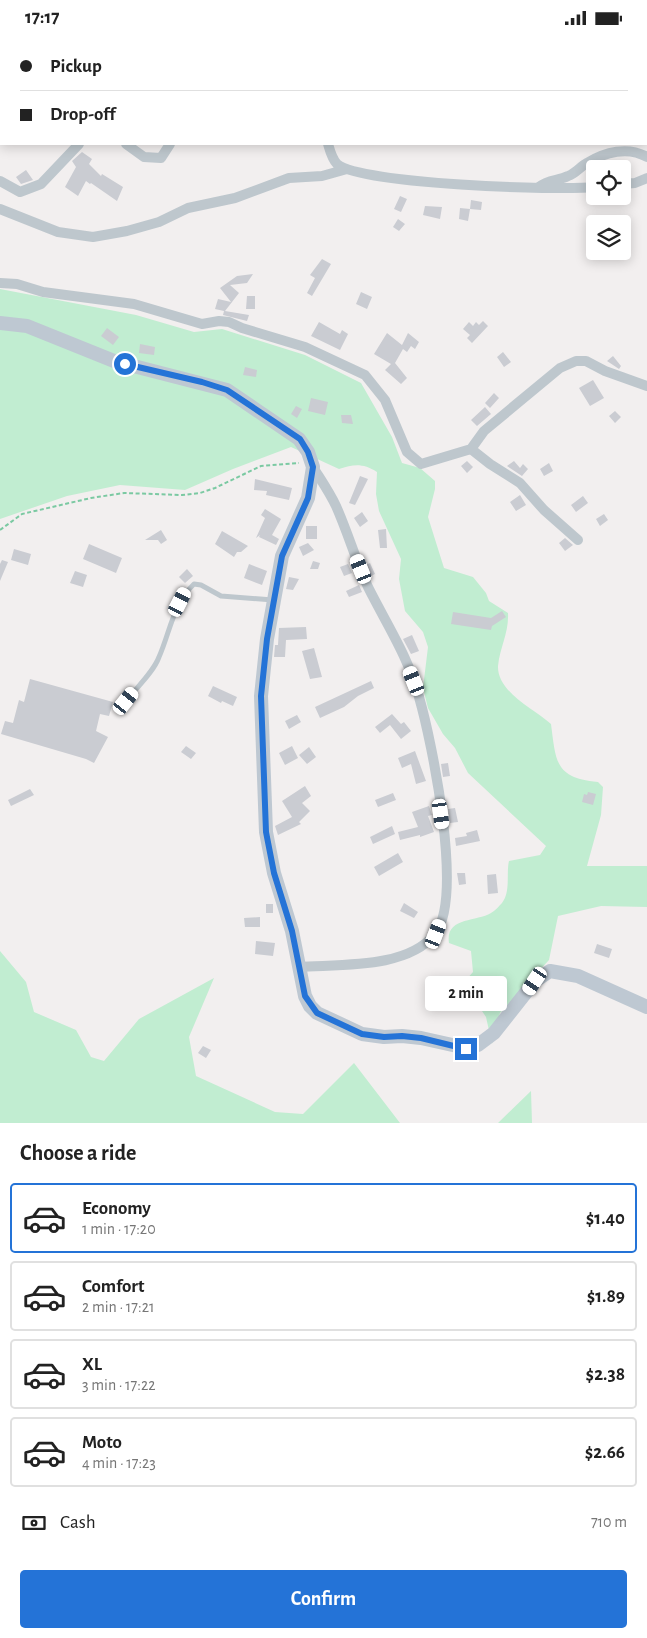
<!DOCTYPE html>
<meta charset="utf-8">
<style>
:root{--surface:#fff;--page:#f2f2f2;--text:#222;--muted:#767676;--line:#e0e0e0;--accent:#2473d7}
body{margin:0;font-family:"Alegreya Sans",sans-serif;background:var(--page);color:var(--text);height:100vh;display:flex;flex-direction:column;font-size:19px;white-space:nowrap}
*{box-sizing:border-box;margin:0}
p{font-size:16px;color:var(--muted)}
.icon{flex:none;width:28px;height:28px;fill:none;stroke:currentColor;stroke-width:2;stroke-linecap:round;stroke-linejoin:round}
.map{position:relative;height:1088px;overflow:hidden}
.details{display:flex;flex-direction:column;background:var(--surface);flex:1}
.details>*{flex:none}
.top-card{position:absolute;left:0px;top:0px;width:648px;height:110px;box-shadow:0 2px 12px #0003;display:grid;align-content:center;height:110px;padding:0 20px;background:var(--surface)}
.tools{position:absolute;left:586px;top:125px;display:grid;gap:10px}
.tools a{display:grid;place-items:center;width:45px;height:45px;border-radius:5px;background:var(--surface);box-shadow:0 2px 12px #0003;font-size:25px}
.end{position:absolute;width:22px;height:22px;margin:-11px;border:6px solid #2473d7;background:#fff;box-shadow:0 0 0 2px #fff}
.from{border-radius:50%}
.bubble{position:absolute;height:35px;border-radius:5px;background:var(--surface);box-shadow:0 2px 12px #0003;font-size:16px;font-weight:700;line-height:35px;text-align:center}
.car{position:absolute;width:15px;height:30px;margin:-15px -8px;border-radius:6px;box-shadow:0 0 4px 1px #0007;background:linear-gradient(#fff 24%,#345 0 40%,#fff 0 76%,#345 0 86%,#fff 0)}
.top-card b{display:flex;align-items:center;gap:18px;height:48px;font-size:19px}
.top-card b+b{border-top:1px solid var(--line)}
.top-card i{width:12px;height:12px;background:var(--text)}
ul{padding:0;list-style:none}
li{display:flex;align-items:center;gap:15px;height:70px;margin:0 10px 8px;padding:0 10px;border:2px solid var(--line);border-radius:5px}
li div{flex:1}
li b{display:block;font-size:19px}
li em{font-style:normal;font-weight:700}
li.active{border-color:var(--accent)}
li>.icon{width:45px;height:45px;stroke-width:1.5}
h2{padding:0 20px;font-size:22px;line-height:60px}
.pay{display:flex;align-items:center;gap:12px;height:55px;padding:0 20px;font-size:19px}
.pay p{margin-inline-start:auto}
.cta{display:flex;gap:10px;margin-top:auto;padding:10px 20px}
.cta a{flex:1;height:58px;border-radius:5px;background:var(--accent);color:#fff;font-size:20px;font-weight:700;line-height:58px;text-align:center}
.status{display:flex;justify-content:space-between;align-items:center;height:35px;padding:0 25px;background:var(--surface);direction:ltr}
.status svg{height:14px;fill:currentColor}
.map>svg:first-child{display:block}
.green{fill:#c1edd1}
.building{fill:#caccd2}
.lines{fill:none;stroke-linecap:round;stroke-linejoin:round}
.path{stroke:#7bc9a2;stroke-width:2;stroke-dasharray:4 2.5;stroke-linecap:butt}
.lane{stroke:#bec7cd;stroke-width:5}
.street{stroke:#bec7cd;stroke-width:10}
.secondary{stroke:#bec8d2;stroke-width:14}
.route{stroke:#2473d7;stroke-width:6}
</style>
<div class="status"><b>17:17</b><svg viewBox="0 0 49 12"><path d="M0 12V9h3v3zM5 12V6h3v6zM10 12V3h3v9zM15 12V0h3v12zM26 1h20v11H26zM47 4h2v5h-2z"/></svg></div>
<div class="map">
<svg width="647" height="1088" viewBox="0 0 647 1088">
<rect width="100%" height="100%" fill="#f2efef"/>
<path class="green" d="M0 254 136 280 194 297 222 294 305 320 361 348 392 402 402 428 420 433 435 446V454L428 482 444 533 473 542 486 558 489 566 508 578C509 598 500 612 498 631 497 657 534 674 551 689 556 727 555 743 598 747L603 752 601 780 587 831H647V872L601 871 558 881 549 925 500 978 492 1009 486 982 482 976 463 961 465 946 473 937 471 916 449 908C445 882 476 887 491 878 495 876 499 871 502 868 511 857 506 838 509 826L540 820 546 811 468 738 455 713 443 699 428 673 423 653 428 612 423 597 405 576 399 544 401 524 379 476 376 459 377 437C363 428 354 429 339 434L291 412 233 434 185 455 120 450 67 461 0 484Z
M0 916 26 947 34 977 76 995 91 1022 104 1026 139 984 214 943 189 1002 196 1041 275 1077 303 1079 354 1028 400 1088H0Z
M531 1056 532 1088H498Z"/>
<path class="building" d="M82 117 92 124 89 129 101 141 102 139 123 152 117 166 91 148 90 149 86 146 78 161 65 152 76 132 72 126Z
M26 135 33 145 21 149 16 142Z
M400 161 407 164 401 177 394 174Z
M471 165 482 167 481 175 470 174Z
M425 171 442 172 440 184 423 180Z
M460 173 470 174 468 186 459 184Z
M398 184 405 189 399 196 393 192Z
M322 224 331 229 312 261 307 258 315 243 310 240Z
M253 239 247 248 230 250 239 258 225 276 249 280 247 286 223 280 224 276 215 274 218 264 231 267 220 253 237 241Z
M361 257 372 262 367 274 356 269Z
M247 261H255V274H246Z
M483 286 488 291 472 308 467 303 470 300 463 294 469 287 473 291 476 287 479 290Z
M319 287 340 299 342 295 348 299 340 315 311 301Z
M107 293 119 302 113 310 101 301Z
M387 298 402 310 408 298 419 307 415 314 411 311 407 317 403 314 395 328 407 343 401 349 385 335 391 329 374 319Z
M140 309 155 312 154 320 139 318Z
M503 317 511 327 504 332 497 322Z
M613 321 621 331 619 334 607 326Z
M245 332 257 335 256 342 243 340Z
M593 345 604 363 590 371 579 353Z
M494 358 499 363 490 373 485 368Z
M311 363 328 367 325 380 308 376Z
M296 371 302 374 297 383 291 379Z
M485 372 491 379 477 391 471 385Z
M615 376 621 382 615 388 609 381Z
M341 380H351L353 389 342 388Z
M467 426 473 432 467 438 461 431Z
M514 426 520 433 523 429 528 434 522 441 507 431Z
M549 428 553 436 544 441 540 434Z
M360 441 368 444 355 470 349 468Z
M255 444 292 453 289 465 266 460 267 456 254 455Z
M520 460 526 470 516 476 510 467Z
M583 461 588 468 576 477 571 470Z
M265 474 281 484 272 500 279 504 276 510 259 502 260 500 256 503 265 483 261 480Z
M362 477 368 486 360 492 354 483Z
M604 479 608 485 600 491 596 484Z
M306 491H317V504H306Z
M386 494 387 513H380L378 495Z
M161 495 167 505 161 509 158 505H145Z
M222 496 248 511 241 517H237L234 522 215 509Z
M565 503 573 510 565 516 559 508Z
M308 508 314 515 303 521 299 512Z
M89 509 122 523 116 538 83 524Z
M14 514 31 519 28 530 11 525Z
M2 525 8 527 0 546V529Z
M313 526 320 528 318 534H310Z
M370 528 375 539 371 541 366 530Z
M249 529 267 536 262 550 244 543Z
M348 529 352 538 344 541 340 532Z
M187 534 193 541 185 548 179 542Z
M75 536 87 540 83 552 70 548Z
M289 542 299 544 293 555 286 554Z
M359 550 362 557 349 562 346 556Z
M502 576 506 582 492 591 491 595 451 589 453 577 491 583Z
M306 592 307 604 286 605 285 622H274L275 610H278L279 593Z
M412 600 419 616 411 619 403 604Z
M314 613 322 642 310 644 302 616Z
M30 644 113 667 109 681 100 679 96 696 108 702 94 728 86 724 1 699 5 686 13 688 19 665 24 667Z
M371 646 374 653 358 661 344 672 320 683 315 672Z
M213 651 237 662 233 671 222 666 221 668 208 661Z
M392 679 401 689 404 687 411 696 401 704 390 690 380 698 375 692Z
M297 680 301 687 289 694 285 686Z
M186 711 196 718 191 724 181 717Z
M292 711 298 723 285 730 279 718Z
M309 712 316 722 307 729 299 720Z
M415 716 426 746 416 749 411 729 402 733 398 723Z
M448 728 450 741 443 742 441 729Z
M305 751 311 761 302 768 310 776 299 787 301 789 278 800 275 791 292 782 282 766Z
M30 754 34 760 11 771 8 765Z
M588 757 596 759 593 770 582 767 584 759 587 760Z
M393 758 396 765 378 772 375 765Z
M429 771 432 780 428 781 434 797 420 802V800L400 805 398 797 418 792 412 777Z
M455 773 458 787 450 788 448 774Z
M392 791 395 799 373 809 370 802Z
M477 795 480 806 456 811 455 803 467 801 466 798Z
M398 818 403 827 379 841 374 832Z
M457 838H465L466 849 459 850Z
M496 839 498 858 488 859 487 840Z
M404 868 418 877 414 883 400 876Z
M266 869H273V878H266Z
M260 882V892H245L244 883Z
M256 906 275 908 273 921 255 919Z
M597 909 612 914 609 923 594 918Z
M203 1011 211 1015 206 1023 198 1018Z"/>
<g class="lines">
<path class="path" d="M422 1 424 0
M0 495 22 479 91 463 124 458 182 460 200 458 215 453 261 431 299 428"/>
<path class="lane" d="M126 666C136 653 153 638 159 622 170 597 173 569 194 549L201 550 221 561 273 565"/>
<path class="street" d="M143 0 144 1
M198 0 201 1
M126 109 144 122 161 123 170 109
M328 109C330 116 332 124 337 129 360 149 558 156 595 152
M0 146 20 157 41 149 79 109
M622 149 635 148 647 143
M539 152C548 144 558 146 568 141 575 139 581 131 587 128 605 117 628 111 647 122
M0 174 58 197 93 202 127 196 159 187 188 173 235 163 289 143 322 141 347 134
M0 248 17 249 43 257 134 269 202 289 219 286 229 287 242 293 305 312 365 340 385 365 407 417 421 429 471 414 484 396 560 333 576 326H586L605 336 647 351
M471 414 490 429 520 448 544 475 578 505
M299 932C340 929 407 934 435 899 464 863 432 707 419 662 409 623 386 588 368 552 356 526 348 498 336 471 330 458 321 445 313 432"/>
<path class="secondary" d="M0 288 27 291 114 326 227 355 299 404 308 417 313 432 308 463 282 521 267 604 261 661 266 797 274 838 292 896 305 961 310 971 317 978 362 999 384 1002 402 1001 421 1003 466 1013 478 1010 494 998 535 946 550 936 578 941 647 972"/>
</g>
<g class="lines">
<path class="route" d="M125 329 202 347 227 355 300 404 308 417 313 432 308 463 282 521 267 604 261 661 266 797 274 838 292 896 305 961 317 978 362 999 384 1002 402 1001 421 1003 466 1014"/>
</g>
</svg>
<div class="tools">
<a><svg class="icon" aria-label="locate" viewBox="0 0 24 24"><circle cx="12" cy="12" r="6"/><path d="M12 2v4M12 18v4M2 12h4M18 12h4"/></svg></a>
<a><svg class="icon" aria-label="layers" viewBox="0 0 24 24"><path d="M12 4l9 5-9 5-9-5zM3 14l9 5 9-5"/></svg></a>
</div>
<i class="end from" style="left:125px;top:329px"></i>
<i class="end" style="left:466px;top:1014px"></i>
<div class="bubble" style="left:425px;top:941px;width:82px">2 min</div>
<i class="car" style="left:361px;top:534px;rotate:338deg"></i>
<i class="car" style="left:180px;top:567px;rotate:27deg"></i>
<i class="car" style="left:414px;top:646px;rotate:338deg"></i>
<i class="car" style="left:126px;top:666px;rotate:39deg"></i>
<i class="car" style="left:441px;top:779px;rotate:172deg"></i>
<i class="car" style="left:436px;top:899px;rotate:21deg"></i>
<i class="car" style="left:535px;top:946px;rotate:214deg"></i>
<div class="top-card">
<b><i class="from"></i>Pickup</b>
<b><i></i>Drop-off</b>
</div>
</div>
<section class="details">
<h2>Choose a ride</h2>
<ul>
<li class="active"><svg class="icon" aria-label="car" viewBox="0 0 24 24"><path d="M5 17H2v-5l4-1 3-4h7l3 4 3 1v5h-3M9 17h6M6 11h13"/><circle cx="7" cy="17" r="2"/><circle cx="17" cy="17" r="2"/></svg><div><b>Economy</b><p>1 min · 17:20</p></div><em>$1.40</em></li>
<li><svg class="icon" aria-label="car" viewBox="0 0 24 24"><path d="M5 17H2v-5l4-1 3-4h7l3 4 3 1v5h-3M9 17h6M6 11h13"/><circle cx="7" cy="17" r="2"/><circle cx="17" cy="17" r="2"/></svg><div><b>Comfort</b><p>2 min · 17:21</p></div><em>$1.89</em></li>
<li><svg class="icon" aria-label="car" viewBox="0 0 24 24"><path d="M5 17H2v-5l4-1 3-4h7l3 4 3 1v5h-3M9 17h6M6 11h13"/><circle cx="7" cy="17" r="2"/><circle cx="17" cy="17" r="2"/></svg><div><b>XL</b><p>3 min · 17:22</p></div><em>$2.38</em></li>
<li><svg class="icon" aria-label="car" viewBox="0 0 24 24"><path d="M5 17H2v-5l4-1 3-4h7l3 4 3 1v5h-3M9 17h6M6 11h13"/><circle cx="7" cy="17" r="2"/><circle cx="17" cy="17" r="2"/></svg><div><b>Moto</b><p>4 min · 17:23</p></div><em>$2.66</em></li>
</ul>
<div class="pay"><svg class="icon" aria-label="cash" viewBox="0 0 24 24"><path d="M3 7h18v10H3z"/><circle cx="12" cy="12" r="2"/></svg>Cash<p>710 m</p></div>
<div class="cta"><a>Confirm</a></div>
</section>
